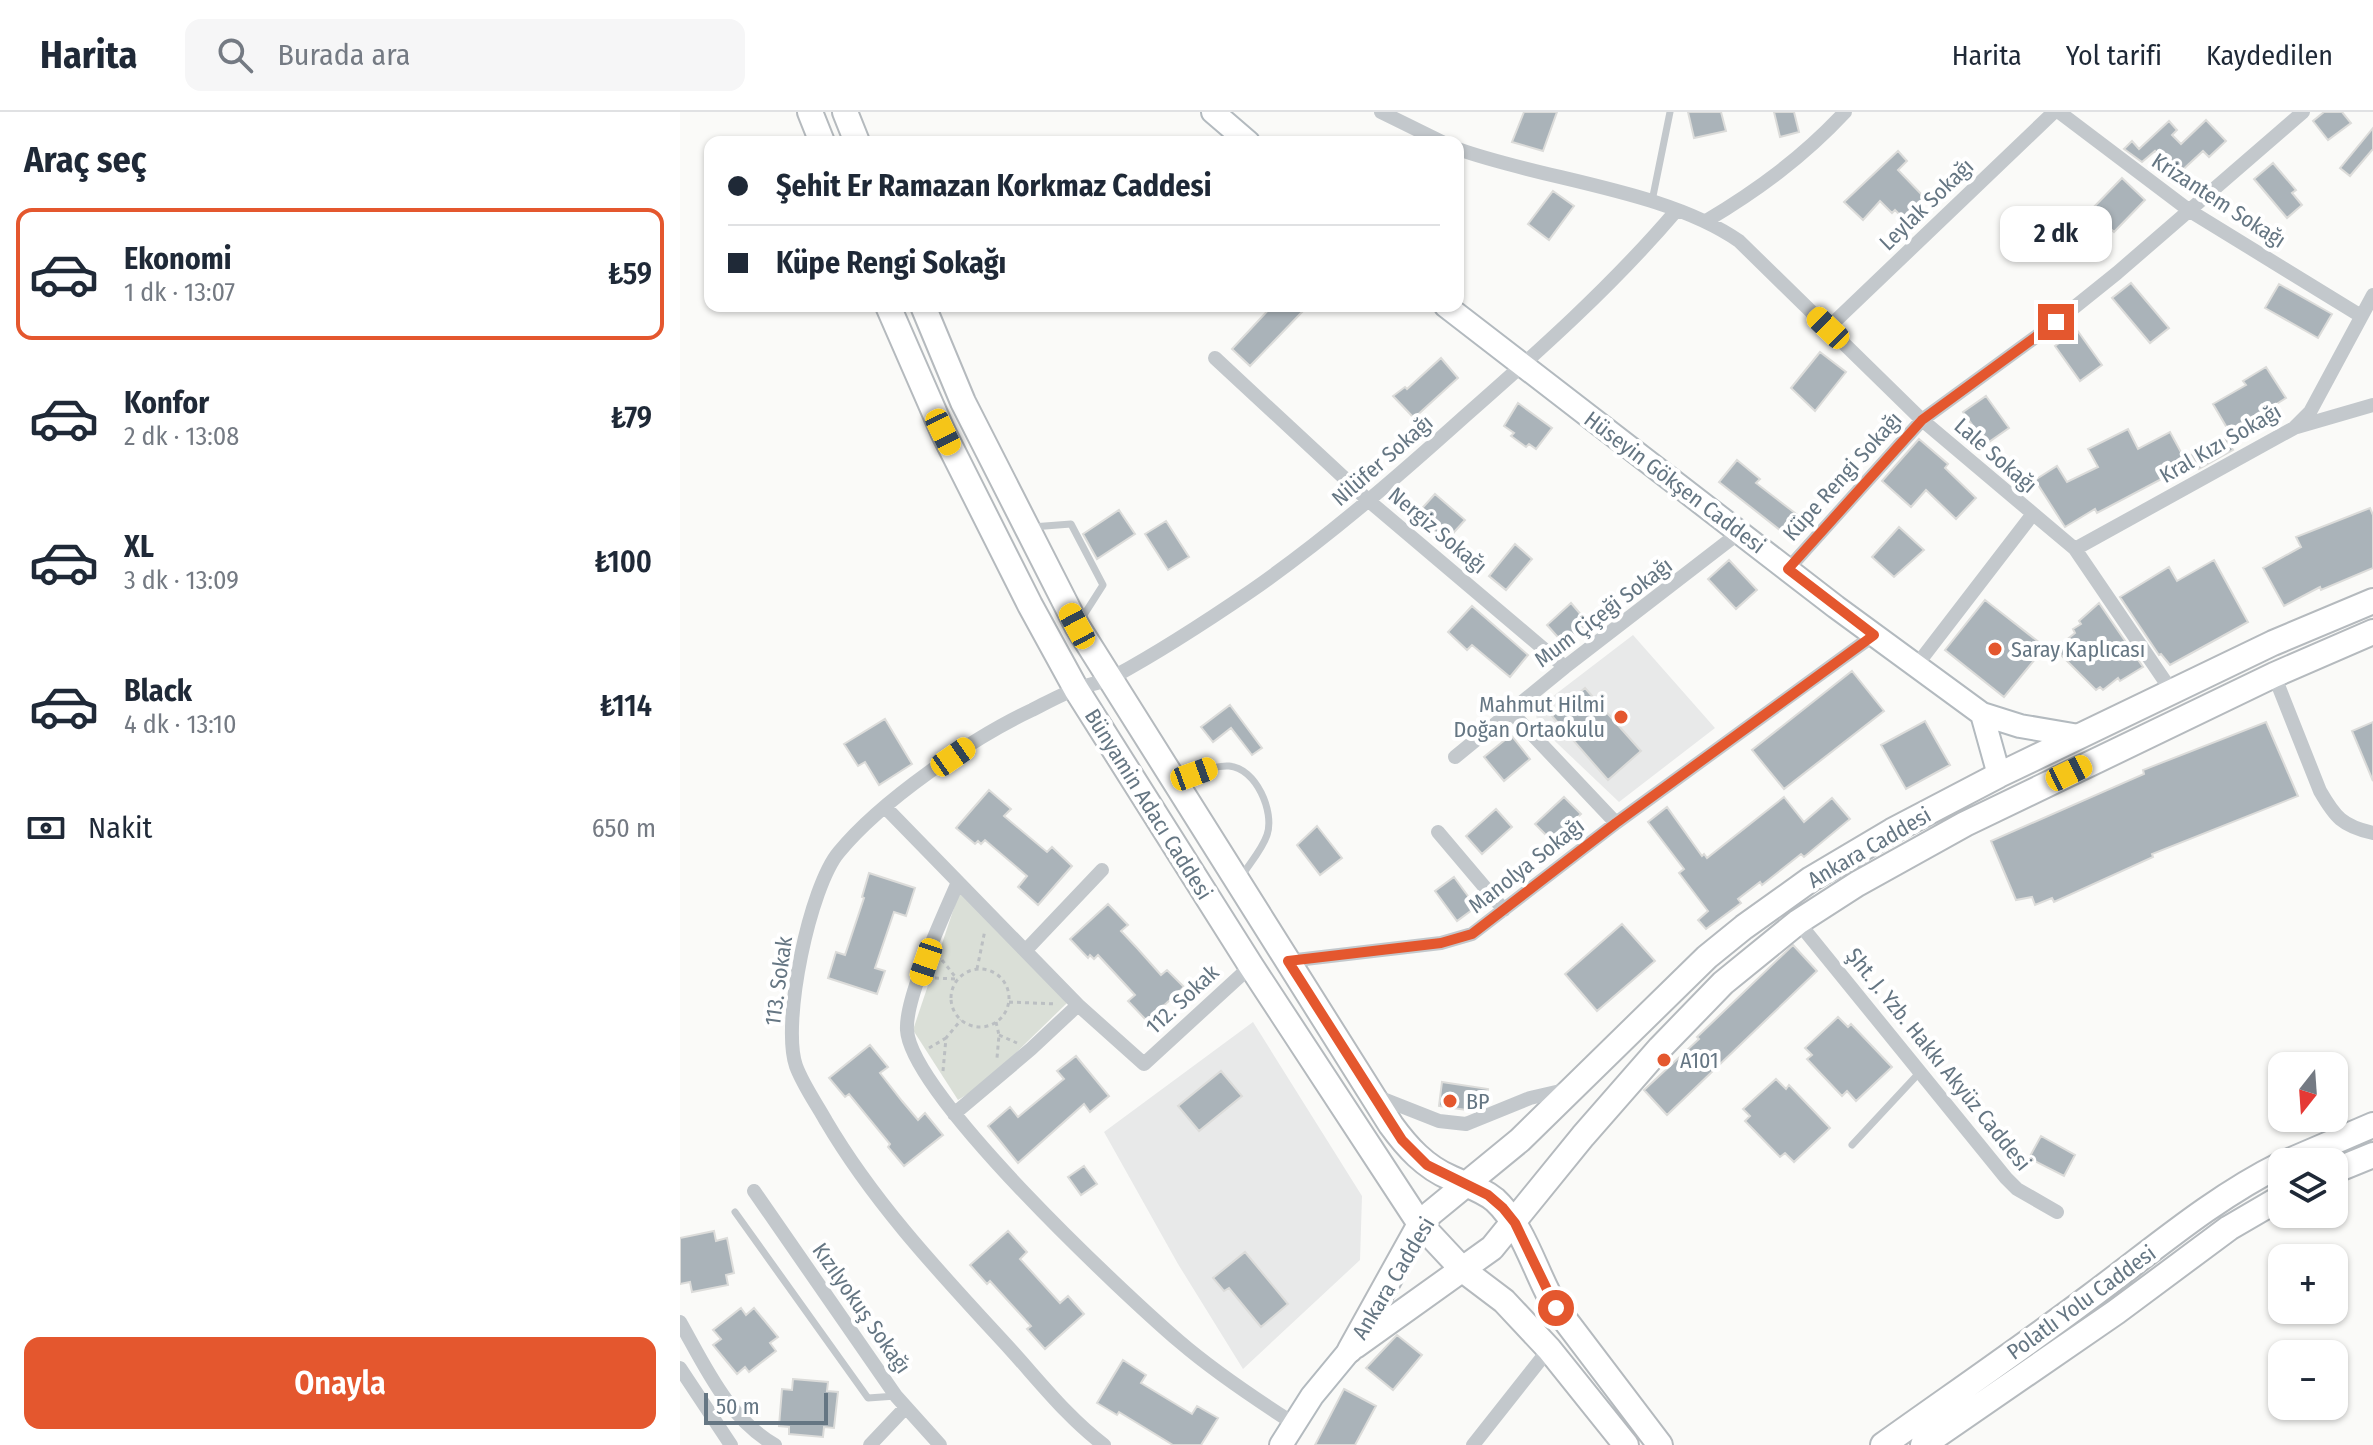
<!DOCTYPE html>
<html lang="tr">
<meta charset="utf-8">
<style>
:root{--surface:#fff;--page:#f6f6f7;--text:#1f2937;--muted:#747a83;--line:#e0e1e3;--accent:#e4572e}
body{margin:0;font-family:"Fira Sans Condensed",sans-serif;background:var(--page);color:var(--text);height:100vh;display:flex;flex-direction:column;font-size:30px;white-space:nowrap}
*{box-sizing:border-box;margin:0}
p{font-size:26px;color:var(--muted)}
.icon{flex:none;width:44px;height:44px;fill:none;stroke:currentColor;stroke-width:2;stroke-linecap:round;stroke-linejoin:round}
.map{position:relative;flex:1;overflow:hidden}
.sheet{display:flex;flex-direction:column;background:var(--surface);width:680px}
.sheet>*{flex:none}
.guide{position:absolute;left:24px;top:24px;width:760px;height:176px;border-radius:16px;box-shadow:0 2px 6px #0004;display:grid;align-content:center;height:176px;padding:0 24px;background:var(--surface)}
.needle{width:52px;rotate:197deg}
.controls{position:absolute;left:1588px;top:940px;display:grid;gap:16px}
.controls a{display:grid;place-items:center;width:80px;height:80px;border-radius:16px;background:var(--surface);box-shadow:0 2px 6px #0004;font-size:40px}
.scale{position:absolute;left:24px;bottom:20px;width:124px;box-sizing:border-box;padding-left:8px;border:4px solid #657683;border-top:0;font-size:22px;line-height:28px;white-space:nowrap;color:#657683;-webkit-text-stroke:6px #fff;paint-order:stroke}
.end{position:absolute;width:36px;height:36px;margin:-18px;border:10px solid #e4572e;background:#fff;box-shadow:0 0 0 4px #fff}
.from{border-radius:50%}
.bubble{position:absolute;height:56px;border-radius:16px;background:var(--surface);box-shadow:0 2px 6px #0004;font-size:26px;font-weight:600;line-height:56px;text-align:center}
.car{position:absolute;width:24px;height:48px;margin:-24px -12px;border-radius:10px;box-shadow:0 0 6px 2px #0007;background:linear-gradient(#f5c518 24%,#345 0 40%,#f5c518 0 76%,#345 0 86%,#f5c518 0)}
.guide b{display:flex;align-items:center;gap:28px;height:76px;font-size:30px}
.guide b+b{border-top:2px solid var(--line)}
.guide i{width:20px;height:20px;background:var(--text)}
ul{padding:0;list-style:none}
li{display:flex;align-items:center;gap:24px;height:132px;margin:0 16px 12px;padding:0 8px;border:4px solid transparent;border-radius:16px}
li div{flex:1}
li b{display:block;font-size:30px}
li em{font-style:normal;font-weight:600}
li.on{border-color:var(--accent)}
li>.icon{width:72px;height:72px;stroke-width:1.5}
h2{padding:0 24px;font-size:36px;line-height:96px}
.pay{display:flex;align-items:center;gap:20px;height:88px;padding:0 24px;font-size:30px}
.pay p{margin-inline-start:auto}
.primary-button{display:flex;gap:16px;margin-top:auto;padding:16px 24px}
.primary-button a{flex:1;height:92px;border-radius:16px;background:var(--accent);color:#fff;font-size:32px;font-weight:600;line-height:92px;text-align:center}
header{display:flex;align-items:center;gap:48px;box-sizing:border-box;height:112px;padding:0 40px;background:var(--surface);border-bottom:2px solid var(--line)}
header strong{font-size:38px}
nav{display:flex;gap:44px;margin-inline-start:auto;font-size:28px}
.search{width:560px;height:72px;background:var(--page);display:flex;align-items:center;gap:20px;box-sizing:border-box;padding:0 28px;border-radius:16px;color:var(--muted);font-size:30px}
main{display:flex;flex:1;min-height:0}
.map>svg:first-child{display:block}
.built{fill:#e8e9e9}
.green{fill:#dadfd7}
.building{fill:#aab3b9;stroke:#dcdcda;stroke-width:2}
.lines{fill:none;stroke-linecap:round;stroke-linejoin:round}
.secondary-casing{stroke:#b3babf;stroke-width:26}
.primary-casing{stroke:#b5babe;stroke-width:28}
.path{stroke:#bbbfc2;stroke-width:3;stroke-dasharray:4 4;stroke-linecap:butt}
.lane{stroke:#c3c8cc;stroke-width:7}
.street{stroke:#c3c8cc;stroke-width:14}
.secondary{stroke:#fff;stroke-width:22}
.primary{stroke:#fff;stroke-width:24}
.route{stroke:#e4572e;stroke-width:10}
.poi-dot{fill:#e4572e;stroke:#fff;stroke-width:3}
.labels{text-anchor:middle;stroke-width:8;stroke-linejoin:round;paint-order:stroke}
.street-label{font-size:22px;fill:#657683;stroke:#fff}
.poi-label{font-size:22px;fill:#657683;stroke:#fff;text-anchor:start}
</style>
<header>
<strong>Harita</strong>
<div class="search"><svg class="icon" aria-label="search" viewBox="0 0 24 24"><circle cx="10" cy="10" r="6"/><path d="M15 15l6 6"/></svg>Burada ara</div>
<nav><a>Harita</a><a>Yol tarifi</a><a>Kaydedilen</a></nav>
</header>
<main>
<section class="sheet">
<h2>Araç seç</h2>
<ul>
<li class="on"><svg class="icon" aria-label="car" viewBox="0 0 24 24"><path d="M5 17H2v-5l4-1 3-4h7l3 4 3 1v5h-3M9 17h6M6 11h13"/><circle cx="7" cy="17" r="2"/><circle cx="17" cy="17" r="2"/></svg><div><b>Ekonomi</b><p>1 dk · 13:07</p></div><em>₺59</em></li>
<li><svg class="icon" aria-label="car" viewBox="0 0 24 24"><path d="M5 17H2v-5l4-1 3-4h7l3 4 3 1v5h-3M9 17h6M6 11h13"/><circle cx="7" cy="17" r="2"/><circle cx="17" cy="17" r="2"/></svg><div><b>Konfor</b><p>2 dk · 13:08</p></div><em>₺79</em></li>
<li><svg class="icon" aria-label="car" viewBox="0 0 24 24"><path d="M5 17H2v-5l4-1 3-4h7l3 4 3 1v5h-3M9 17h6M6 11h13"/><circle cx="7" cy="17" r="2"/><circle cx="17" cy="17" r="2"/></svg><div><b>XL</b><p>3 dk · 13:09</p></div><em>₺100</em></li>
<li><svg class="icon" aria-label="car" viewBox="0 0 24 24"><path d="M5 17H2v-5l4-1 3-4h7l3 4 3 1v5h-3M9 17h6M6 11h13"/><circle cx="7" cy="17" r="2"/><circle cx="17" cy="17" r="2"/></svg><div><b>Black</b><p>4 dk · 13:10</p></div><em>₺114</em></li>
</ul>
<div class="pay"><svg class="icon" aria-label="cash" viewBox="0 0 24 24"><path d="M3 7h18v10H3z"/><circle cx="12" cy="12" r="2"/></svg>Nakit<p>650 m</p></div>
<div class="primary-button"><a>Onayla</a></div>
</section>
<div class="map">
<svg width="1693" height="1333" viewBox="0 0 1693 1333">
<rect width="100%" height="100%" fill="#fafaf8"/>
<path class="built" d="M953 523 1035 616 939 690 858 613 855 598Z
M573 910 682 1084 680 1148 563 1257 498 1152 424 1020Z"/>
<path class="green" d="M280 778 387 891 304 972 278 988 233 918Z"/>
<path class="building" d="M844 0H877L863 39 832 30Z
M1008 0H1041L1046 19 1014 26Z
M1094 0H1114L1119 20 1100 25Z
M1644 0H1662L1671 11 1648 28 1633 9Z
M1526 8 1546 29 1529 45 1523 39 1497 63 1475 39 1462 50 1444 37 1452 29 1459 37 1489 9 1497 18 1492 23 1501 32Z
M1693 16V37L1670 64 1660 56Z
M1218 39 1227 49 1218 58 1245 86 1224 107 1215 98 1212 101 1200 89 1183 108 1164 90Z
M1593 51 1616 78 1612 81 1622 93 1607 106 1574 67Z
M1442 66 1465 88 1434 120 1411 98Z
M873 79 894 94 869 128 848 112Z
M1451 171 1489 216 1470 231 1432 186Z
M1599 172 1652 202 1638 226 1585 196Z
M592 194H615L622 200 570 254 552 237Z
M1397 218 1422 253 1400 269 1375 234Z
M1140 240 1166 260 1135 299 1111 276Z
M761 246 778 266 734 306 713 284 725 275 727 277Z
M1586 255 1606 286 1571 308 1574 313 1553 326 1533 292 1566 273 1563 269Z
M1306 284 1329 316 1306 332 1283 300Z
M838 291 872 316 856 337 849 332 846 335 831 324 834 321 824 314Z
M1448 317 1458 337 1490 320 1508 353 1417 401 1415 397 1385 415 1355 368 1377 354 1387 370 1418 355 1408 337Z
M1545 325 1553 338 1519 357 1511 343Z
M1239 327 1268 352 1265 356 1296 386 1276 407 1246 378 1231 395 1202 369Z
M1057 348 1080 367 1076 371 1124 408 1110 426 1039 370Z
M755 382 785 408 766 429 736 403Z
M1690 396 1693 403V456L1641 478 1640 475 1604 494 1583 456 1621 435 1616 425Z
M439 398 455 422 417 447 403 422Z
M486 409 509 445 488 458 465 422Z
M1219 415 1244 438 1214 465 1192 445Z
M835 432 852 447 826 478 809 464Z
M1049 448 1077 478 1056 497 1028 467Z
M1534 448 1568 510 1490 553 1481 542 1479 543 1440 485 1489 455 1497 469Z
M1305 488 1365 535 1324 585 1265 538Z
M891 491 908 511 884 532 867 513Z
M1419 491 1463 555 1440 569 1438 566 1423 578 1420 575 1416 578 1375 537 1395 521 1393 517 1401 512 1399 509Z
M792 494 848 543 830 565 792 533 787 538 768 520Z
M1172 559 1204 599 1104 677 1072 638Z
M905 576 961 639 928 668 872 604Z
M550 593 582 636 572 643 551 616 533 630 521 615Z
M205 607 232 652 199 673 185 650 178 654 164 632Z
M1245 609 1270 653 1226 677 1201 633Z
M1586 610 1618 684 1472 742 1473 745 1374 790 1372 786 1355 793 1352 785 1336 788 1311 729 1464 662 1463 658Z
M1693 610V669L1672 619Z
M831 623 850 647 824 669 804 645Z
M309 678 331 697 324 704 367 740 372 735 392 754 358 793 338 775 347 764 305 728 301 732 298 729 295 732 276 716Z
M884 685 901 702 872 729 855 712Z
M1104 685 1124 710 1152 686 1170 707 1124 745 1121 742 1082 773 1080 770 1058 787 1061 791 1026 817 1018 808 1028 799 999 761 1004 757 968 710 987 695 1022 744 1024 742 1027 746Z
M816 697 832 715 802 742 786 724Z
M637 714 662 746 640 763 617 733Z
M189 761 235 776 226 804 214 800 195 856 205 859 197 882 148 866 156 840 165 843 184 786 182 785Z
M774 765 796 795 777 809 755 779Z
M428 792 448 813 441 819 457 836 481 863 487 858 504 875 467 909 448 889 455 883 418 843 414 847 410 843 408 846 390 827Z
M942 812 975 849 917 899 885 862Z
M1113 833 1137 859 987 1003 964 978 1019 927 1017 925Z
M1158 905 1168 915 1171 912 1212 955 1176 989 1167 979 1162 984 1127 947 1132 943 1125 936Z
M190 933 208 955 200 961 222 989 238 1008 245 1001 263 1023 224 1054 208 1035 210 1032 169 982 165 985 149 966Z
M396 944 429 984 410 1000 404 992 338 1051 308 1014 330 995 338 1005 384 967 377 959Z
M541 959 562 984 519 1019 498 994Z
M1096 967 1106 977 1109 973 1150 1016 1114 1050 1105 1041 1100 1045 1065 1009 1070 1004 1063 997Z
M762 970 808 977 805 993 793 999 759 994Z
M1361 1024 1395 1043 1384 1064 1349 1046Z
M404 1054 417 1072 401 1083 388 1065Z
M34 1119 36 1129 47 1126 54 1161 46 1163 48 1173 12 1180 10 1170 0 1172V1126Z
M328 1119 347 1140 340 1147 380 1191 388 1184 404 1202 365 1237 347 1217 351 1214 310 1169 307 1172 290 1153Z
M565 1140 608 1192 581 1215 549 1176 544 1179 533 1166Z
M61 1196 66 1203 74 1196 98 1225 90 1231 96 1239 69 1260 65 1255 57 1262 33 1233 41 1227 33 1218Z
M717 1223 742 1243 713 1278 686 1256Z
M443 1248 466 1263 461 1271 512 1302 517 1294 538 1306 521 1333H493L439 1300 437 1303 417 1291Z
M113 1267 148 1270 147 1279 158 1280 154 1316 144 1315 143 1325 109 1322V1315L99 1314 102 1277 112 1278Z
M664 1277 696 1294 675 1333H635Z"/>
<g class="lines">
<g class="secondary-casing">
<path id="secondary" d="M533 0 568 30
M766 194 1156 495 1302 602 1340 614 1399 624
M1302 602 1319 663
M601 1333 632 1284 670 1238"/>
</g>
<g class="primary-casing">
<path id="primary" d="M130 0 142 30
M165 0 177 30
M208 194 263 320 350 493 396 577 571 854 740 1112 783 1158 824 1189 869 1237 946 1333
M243 194 283 290 397 514 711 1013C727 1035 745 1055 771 1066 786 1073 802 1077 815 1088 845 1116 855 1161 876 1196L980 1333
M1607 1050 1693 1013
M1654 1059 1693 1043
M675 1234 812 1136 903 1024 980 936 1043 871 1118 810 1177 772 1285 712 1594 563 1693 520
M670 1238 740 1112 751 1101 840 1028 1027 845 1064 815 1131 767 1212 719 1319 663 1593 531 1693 489
M1203 1333C1273 1283 1343 1235 1411 1184 1473 1138 1533 1086 1602 1052
M1243 1333 1436 1200 1549 1116 1602 1085"/>
</g>
<path class="path" d="M262 848 277 867
M297 857 305 818
M271 886a29 29 0 1 1 58 0a29 29 0 1 1-58 0Z
M255 866 275 867
M329 890 377 892
M316 910 319 923 317 946
M319 923 337 931
M249 936 266 926
M263 959 266 926 281 908"/>
<path class="lane" d="M972 89 990 0
M352 415 391 412 423 473 400 509
M501 667C516 662 533 653 549 654 576 656 595 700 587 723 582 738 569 752 561 765
M1172 1033 1240 960
M55 1100 188 1286 216 1284"/>
<path class="street" d="M701 0 762 30
M1379 0 1510 99 1681 204
M778 37C864 68 986 78 1059 129L1242 308 1395 437 1493 581
M1026 109C1078 78 1123 45 1165 0
M1148 216 1374 0
M535 246 689 389 885 555
M1617 315 1693 293
M1395 437 1614 316 1630 300 1693 183
M1108 457 1242 308 1376 210 1437 161 1623 0
M1236 554 1352 403
M1594 563 1640 679C1655 705 1662 714 1693 721
M831 600 936 711
M775 645 885 555 1060 420
M206 696 398 893 464 952 571 854
M758 720 824 798
M278 770C264 803 225 885 227 918 231 983 445 1183 500 1230 535 1260 574 1286 613 1311
M1118 810 1326 1066 1337 1077 1377 1100
M346 838 422 758
M608 849 761 831 792 822 936 711 1194 523
M693 983 759 1009 786 1012 850 986 889 977
M274 1002 351 937 398 893
M74 1079 216 1284 260 1333
M0 1210C26 1256 48 1306 95 1333
M0 1256 51 1333
M190 1333 226 1295
M424 1333C389 1307 360 1270 331 1238 264 1165 196 1094 146 1009 136 991 123 973 116 954 101 911 130 774 159 740 201 689 292 626 352 598 368 590 384 581 401 575 412 572 424 570 435 564 481 539 527 509 571 479 647 426 716 366 785 304 859 239 932 174 996 99
M793 1333 869 1237"/>
<use href="#secondary" class="secondary"/>
<use href="#primary" class="primary"/>
</g>
<g class="lines">
<path class="route" d="M876 1196 835 1111 823 1096 808 1083 747 1053 722 1028 608 849 761 831 792 822 936 711 1194 523 1108 457 1242 308 1376 210"/>
</g>
<g class="poi-dot">
<circle cx="1315" cy="537" r="8"/>
<circle cx="941" cy="605" r="8"/>
<circle cx="984" cy="948" r="8"/>
<circle cx="770" cy="989" r="8"/>
</g>
<g class="labels">
<g class="street-label">
<text transform="translate(1539 88) rotate(33)" y="8">Krizantem Sokağı</text>
<text transform="translate(1246 92) rotate(-44)" y="8">Leylak Sokağı</text>
<text transform="translate(1540 331) rotate(-30)" y="8">Kral Kızı Sokağı</text>
<text transform="translate(1316 343) rotate(41)" y="8">Lale Sokağı</text>
<text transform="translate(702 348) rotate(-41)" y="8">Nilüfer Sokağı</text>
<text transform="translate(1162 364) rotate(-48)" y="8">Küpe Rengi Sokağı</text>
<text transform="translate(995 370) rotate(37)" y="8">Hüseyin Gökşen Caddesi</text>
<text transform="translate(758 418) rotate(40)" y="8">Nergiz Sokağı</text>
<text transform="translate(923 500) rotate(-37)" y="8">Mum Çiçeği Sokağı</text>
<text transform="translate(469 692) rotate(58)" y="8">Bünyamin Adacı Caddesi</text>
<text transform="translate(1189 735) rotate(-30)" y="8">Ankara Caddesi</text>
<text transform="translate(846 753) rotate(-38)" y="8">Manolya Sokağı</text>
<text transform="translate(98 869) rotate(-82)" y="8">113. Sokak</text>
<text transform="translate(502 887) rotate(-43)" y="8">112. Sokak</text>
<text transform="translate(1259 947) rotate(51)" y="8">Şht. J. Yzb. Hakkı Akyüz Caddesi</text>
<text transform="translate(713 1166) rotate(-59)" y="8">Ankara Caddesi</text>
<text transform="translate(1401 1190) rotate(-36)" y="8">Polatlı Yolu Caddesi</text>
<text transform="translate(182 1196) rotate(55)" y="8">Kızılyokuş Sokağı</text>
</g>
<g class="poi-label">
<text x="1331" y="545">Saray Kaplıcası</text>
<text x="925" y="600" text-anchor="end">Mahmut Hilmi<tspan x="925" dy="25">Doğan Ortaokulu</tspan></text>
<text x="1000" y="956">A101</text>
<text x="786" y="997">BP</text>
</g>
</g>
</svg>
<div class="controls">
<a><svg class="needle" viewBox="-14 -14 28 28"><path d="M0-13l5 13h-10z" fill="#e53935"/><path d="M0 13l5-13h-10z" fill="#747a83"/></svg></a>
<a><svg class="icon" aria-label="layers" viewBox="0 0 24 24"><path d="M12 4l9 5-9 5-9-5zM3 14l9 5 9-5"/></svg></a>
<a>+</a>
<a>−</a>
</div>
<div class="scale">50 m</div>
<i class="end from" style="left:876px;top:1196px"></i>
<i class="end" style="left:1376px;top:210px"></i>
<div class="bubble" style="left:1320px;top:94px;width:112px">2 dk</div>
<i class="car" style="left:1148px;top:216px;rotate:314deg"></i>
<i class="car" style="left:263px;top:320px;rotate:154deg"></i>
<i class="car" style="left:397px;top:514px;rotate:332deg"></i>
<i class="car" style="left:273px;top:645px;rotate:55deg"></i>
<i class="car" style="left:1389px;top:661px;rotate:64deg"></i>
<i class="car" style="left:514px;top:662px;rotate:70deg"></i>
<i class="car" style="left:246px;top:850px;rotate:199deg"></i>
<div class="guide">
<b><i class="from"></i>Şehit Er Ramazan Korkmaz Caddesi</b>
<b><i></i>Küpe Rengi Sokağı</b>
</div>
</div>
</main>
